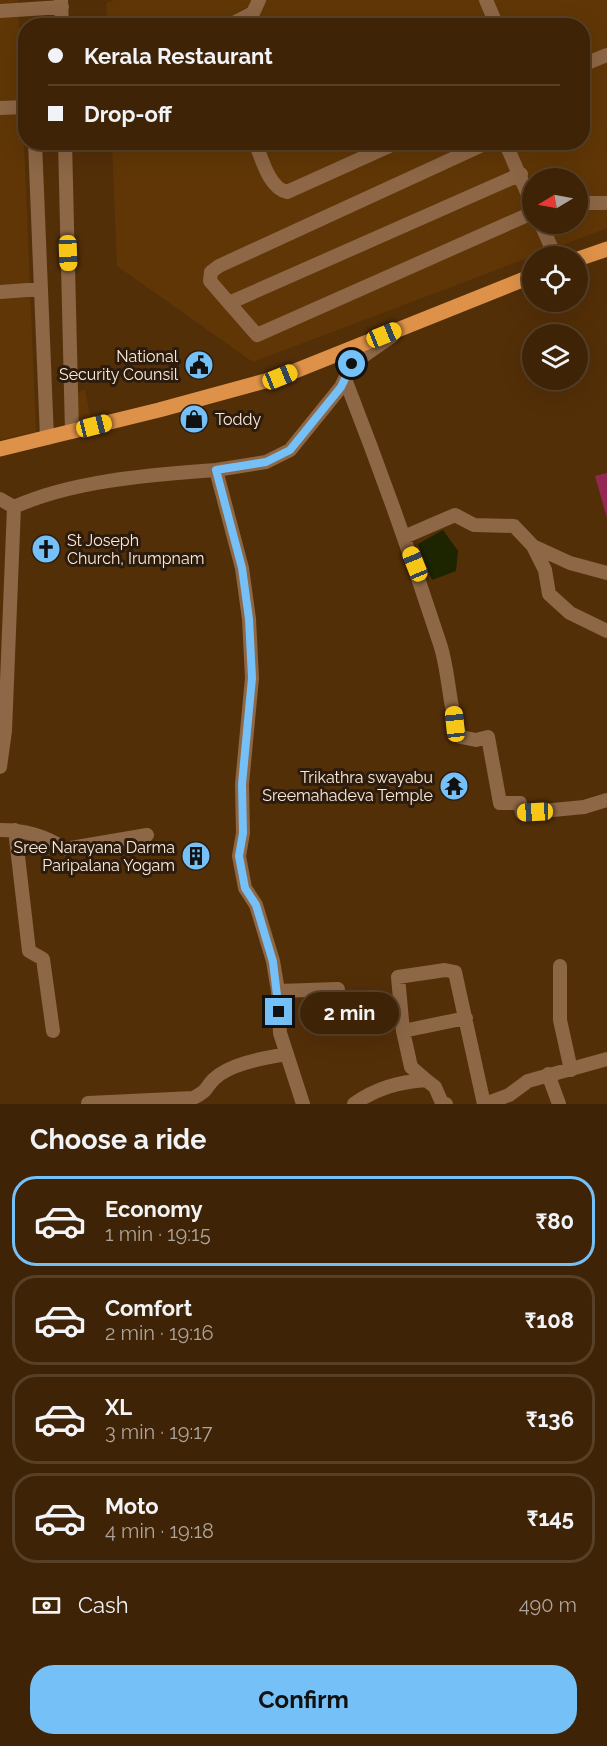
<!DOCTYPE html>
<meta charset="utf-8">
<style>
:root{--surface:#3e2306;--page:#452b10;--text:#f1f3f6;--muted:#ada49b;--line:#574028;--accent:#75c0f6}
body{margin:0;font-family:Raleway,sans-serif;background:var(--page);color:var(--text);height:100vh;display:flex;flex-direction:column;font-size:22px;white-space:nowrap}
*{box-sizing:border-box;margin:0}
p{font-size:20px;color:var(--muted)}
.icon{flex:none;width:33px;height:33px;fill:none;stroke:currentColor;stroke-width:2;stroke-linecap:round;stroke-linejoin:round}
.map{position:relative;height:1104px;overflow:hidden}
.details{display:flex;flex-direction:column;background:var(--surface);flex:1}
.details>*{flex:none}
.hud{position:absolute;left:18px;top:18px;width:572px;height:132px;border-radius:24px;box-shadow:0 6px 24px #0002,0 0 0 2px var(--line);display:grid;align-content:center;height:132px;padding:0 30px;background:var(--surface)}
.needle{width:39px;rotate:260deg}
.fabs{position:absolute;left:522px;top:168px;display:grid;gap:12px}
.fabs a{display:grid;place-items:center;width:66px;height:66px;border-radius:50%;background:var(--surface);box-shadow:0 6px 24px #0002,0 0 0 2px var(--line);font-size:30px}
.end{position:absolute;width:27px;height:27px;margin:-14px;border:8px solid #75c0f6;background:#111;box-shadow:0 0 0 3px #111}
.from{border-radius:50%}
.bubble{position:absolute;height:42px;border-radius:21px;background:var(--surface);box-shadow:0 6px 24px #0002,0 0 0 2px var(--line);font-size:20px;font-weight:700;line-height:42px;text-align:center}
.car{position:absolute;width:18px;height:36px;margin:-18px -9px;border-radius:8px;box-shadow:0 0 4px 2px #0007;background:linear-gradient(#f5c518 24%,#345 0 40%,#f5c518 0 76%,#345 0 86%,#f5c518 0)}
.hud b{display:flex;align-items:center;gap:21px;height:57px;font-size:22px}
.hud b+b{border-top:2px solid var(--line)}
.hud i{width:15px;height:15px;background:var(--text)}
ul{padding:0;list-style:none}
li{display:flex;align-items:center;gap:18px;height:90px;margin:0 12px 9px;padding:0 18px;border:3px solid var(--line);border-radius:24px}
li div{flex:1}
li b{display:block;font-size:22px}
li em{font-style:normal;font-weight:700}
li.current{border-color:var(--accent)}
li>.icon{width:54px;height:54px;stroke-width:1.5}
h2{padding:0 30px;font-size:27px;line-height:72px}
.pay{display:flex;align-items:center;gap:15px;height:66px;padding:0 30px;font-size:22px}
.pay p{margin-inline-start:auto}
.primary-button{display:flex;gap:12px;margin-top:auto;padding:12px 30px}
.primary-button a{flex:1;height:69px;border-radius:24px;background:var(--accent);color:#111;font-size:24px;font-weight:700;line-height:69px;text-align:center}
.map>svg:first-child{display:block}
.built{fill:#603606;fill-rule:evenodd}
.green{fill:#952852}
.water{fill:#1c2400}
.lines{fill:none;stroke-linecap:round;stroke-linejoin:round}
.minor{stroke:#8d6746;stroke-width:14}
.major{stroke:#de9148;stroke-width:15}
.route{stroke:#75c0f6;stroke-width:8}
.labels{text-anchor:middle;stroke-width:6;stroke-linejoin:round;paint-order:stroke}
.poi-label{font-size:16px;fill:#fdeada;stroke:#2c1c0d;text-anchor:end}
</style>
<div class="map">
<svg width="607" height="1104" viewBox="0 0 607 1104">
<rect width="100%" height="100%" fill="#532f08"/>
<path class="built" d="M0 0H18L36 432 0 440Z
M114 0H607V228L253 362 117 266 112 143 582 142V26H107L106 3ZM532 178H578V224H532Z
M85 389 91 421 75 425 78 393Z"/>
<path class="green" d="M607 473V518L595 476Z"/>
<path class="water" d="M443 530 458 551 456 571 432 580 418 544Z"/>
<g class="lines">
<path class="minor" d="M61 0 62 26
M486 0 497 26
M0 11 62 7
M228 26 253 13 259 0
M582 65 607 55
M0 108 26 107
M35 142 47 438
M65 142 72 432
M255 142C262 159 269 188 287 192L398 142
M505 142 532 204
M521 174 229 303 257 335 532 213
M578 203H607
M541 224 555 256
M0 292 41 289
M229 303 210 281 211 272 219 266 489 142
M345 379C379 466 411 555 440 644 450 674 448 709 461 737L476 740 488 737 500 803H520L522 813 584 807 607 800
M0 499 14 507
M404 537 455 515 474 525 514 526 533 546 545 570 549 594 570 613 607 631
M533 546 570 563 607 573
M0 767 5 731 14 507C74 480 151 475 216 470
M0 830C24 830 46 836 65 849L147 835
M15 830 29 951 43 959 53 1031
M560 966V1020L571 1070
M278 991 338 989
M403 1031 466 1018
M548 1074 559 1104
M426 1080 411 1067 403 1031 398 977 445 970 455 972 484 1104
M88 1103 193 1098C209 1090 204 1089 214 1079 231 1063 265 1058 287 1054
M303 1104 280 1033 278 991 273 961 256 905 245 888 239 856 243 833 242 784 252 678 249 619 242 568 216 470 266 462 290 450 341 387 352 364 392 336
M354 1104C376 1088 399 1082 426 1080L435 1087 442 1103 446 1104
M485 1104 509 1095 528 1081 607 1059"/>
<path class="major" d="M578 259 607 249
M0 449 159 410 280 377 532 276"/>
</g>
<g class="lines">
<path class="route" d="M279 1012 273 962 256 905 245 888 239 856 243 833 242 784 252 678 249 619 242 568 216 470 266 462 290 450 341 387 352 364"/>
</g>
<defs>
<g id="civic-disc" transform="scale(1.5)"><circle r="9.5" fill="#75c0f6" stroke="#2c1c0d"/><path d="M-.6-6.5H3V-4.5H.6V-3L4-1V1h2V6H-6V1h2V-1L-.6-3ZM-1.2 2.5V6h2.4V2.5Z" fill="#111"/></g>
<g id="shop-disc" transform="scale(1.5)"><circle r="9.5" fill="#75c0f6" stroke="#2c1c0d"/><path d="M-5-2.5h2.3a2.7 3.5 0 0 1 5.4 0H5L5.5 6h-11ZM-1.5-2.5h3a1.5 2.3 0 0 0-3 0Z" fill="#111"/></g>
<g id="church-disc" transform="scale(1.5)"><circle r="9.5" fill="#75c0f6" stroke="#2c1c0d"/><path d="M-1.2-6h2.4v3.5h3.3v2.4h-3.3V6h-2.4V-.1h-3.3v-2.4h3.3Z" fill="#111"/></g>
<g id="temple-disc" transform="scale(1.5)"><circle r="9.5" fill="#75c0f6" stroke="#2c1c0d"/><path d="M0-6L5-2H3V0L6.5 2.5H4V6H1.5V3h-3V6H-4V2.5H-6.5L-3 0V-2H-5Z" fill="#111"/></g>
<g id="building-disc" transform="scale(1.5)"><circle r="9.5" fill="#75c0f6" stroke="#2c1c0d"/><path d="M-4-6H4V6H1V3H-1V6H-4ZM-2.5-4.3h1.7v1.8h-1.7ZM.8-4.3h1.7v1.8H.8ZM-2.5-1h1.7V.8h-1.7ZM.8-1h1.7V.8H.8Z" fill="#111"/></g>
</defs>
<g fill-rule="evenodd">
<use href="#civic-disc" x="199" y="365"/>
<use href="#shop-disc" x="194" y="419"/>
<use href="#church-disc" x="46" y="549"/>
<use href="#temple-disc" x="454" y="786"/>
<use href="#building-disc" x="196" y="856"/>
</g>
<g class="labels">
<g class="poi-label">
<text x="178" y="362">National<tspan x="178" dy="18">Security Counsil</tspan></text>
<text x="215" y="425" text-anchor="start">Toddy</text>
<text x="67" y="546" text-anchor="start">St Joseph<tspan x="67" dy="18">Church, Irumpnam</tspan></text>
<text x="433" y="783">Trikathra swayabu<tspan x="433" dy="18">Sreemahadeva Temple</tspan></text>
<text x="175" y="853">Sree Narayana Darma<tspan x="175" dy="18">Paripalana Yogam</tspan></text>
</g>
</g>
</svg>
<div class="fabs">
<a><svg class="needle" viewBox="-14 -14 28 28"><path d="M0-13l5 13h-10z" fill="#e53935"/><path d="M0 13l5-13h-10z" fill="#ada49b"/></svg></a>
<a><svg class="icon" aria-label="locate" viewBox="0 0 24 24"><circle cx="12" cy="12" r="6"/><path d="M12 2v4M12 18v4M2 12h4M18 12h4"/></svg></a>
<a><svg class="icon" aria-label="layers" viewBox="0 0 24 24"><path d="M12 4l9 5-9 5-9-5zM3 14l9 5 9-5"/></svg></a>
</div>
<i class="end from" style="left:352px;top:364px"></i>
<i class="end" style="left:279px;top:1012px"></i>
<div class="bubble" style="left:300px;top:992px;width:99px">2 min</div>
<i class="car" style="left:68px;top:253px;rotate:178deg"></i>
<i class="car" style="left:384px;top:335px;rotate:68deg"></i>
<i class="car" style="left:280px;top:377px;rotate:68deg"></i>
<i class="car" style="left:94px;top:426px;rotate:76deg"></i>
<i class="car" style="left:415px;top:564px;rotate:338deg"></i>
<i class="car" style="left:455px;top:724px;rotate:354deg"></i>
<i class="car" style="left:535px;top:812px;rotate:267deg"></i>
<div class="hud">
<b><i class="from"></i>Kerala Restaurant</b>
<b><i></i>Drop-off</b>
</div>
</div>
<section class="details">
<h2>Choose a ride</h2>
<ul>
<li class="current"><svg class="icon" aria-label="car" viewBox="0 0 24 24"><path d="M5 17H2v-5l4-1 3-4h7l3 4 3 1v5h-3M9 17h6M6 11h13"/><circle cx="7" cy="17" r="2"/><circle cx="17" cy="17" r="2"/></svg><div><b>Economy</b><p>1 min · 19:15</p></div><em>₹80</em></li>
<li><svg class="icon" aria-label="car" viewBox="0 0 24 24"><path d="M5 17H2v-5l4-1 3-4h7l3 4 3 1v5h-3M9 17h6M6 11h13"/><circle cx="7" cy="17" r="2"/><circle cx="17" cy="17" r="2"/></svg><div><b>Comfort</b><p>2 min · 19:16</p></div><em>₹108</em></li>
<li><svg class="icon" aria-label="car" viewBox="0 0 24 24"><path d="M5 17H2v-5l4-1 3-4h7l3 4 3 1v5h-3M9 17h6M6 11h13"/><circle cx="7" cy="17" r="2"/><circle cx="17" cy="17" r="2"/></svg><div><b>XL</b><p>3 min · 19:17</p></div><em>₹136</em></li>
<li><svg class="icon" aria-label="car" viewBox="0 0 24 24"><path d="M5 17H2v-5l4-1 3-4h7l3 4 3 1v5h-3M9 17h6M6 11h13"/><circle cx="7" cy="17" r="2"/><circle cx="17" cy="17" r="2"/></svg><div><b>Moto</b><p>4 min · 19:18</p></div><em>₹145</em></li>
</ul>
<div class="pay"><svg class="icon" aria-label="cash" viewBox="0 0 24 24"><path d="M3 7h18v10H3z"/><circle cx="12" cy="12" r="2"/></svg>Cash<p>490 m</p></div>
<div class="primary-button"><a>Confirm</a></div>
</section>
